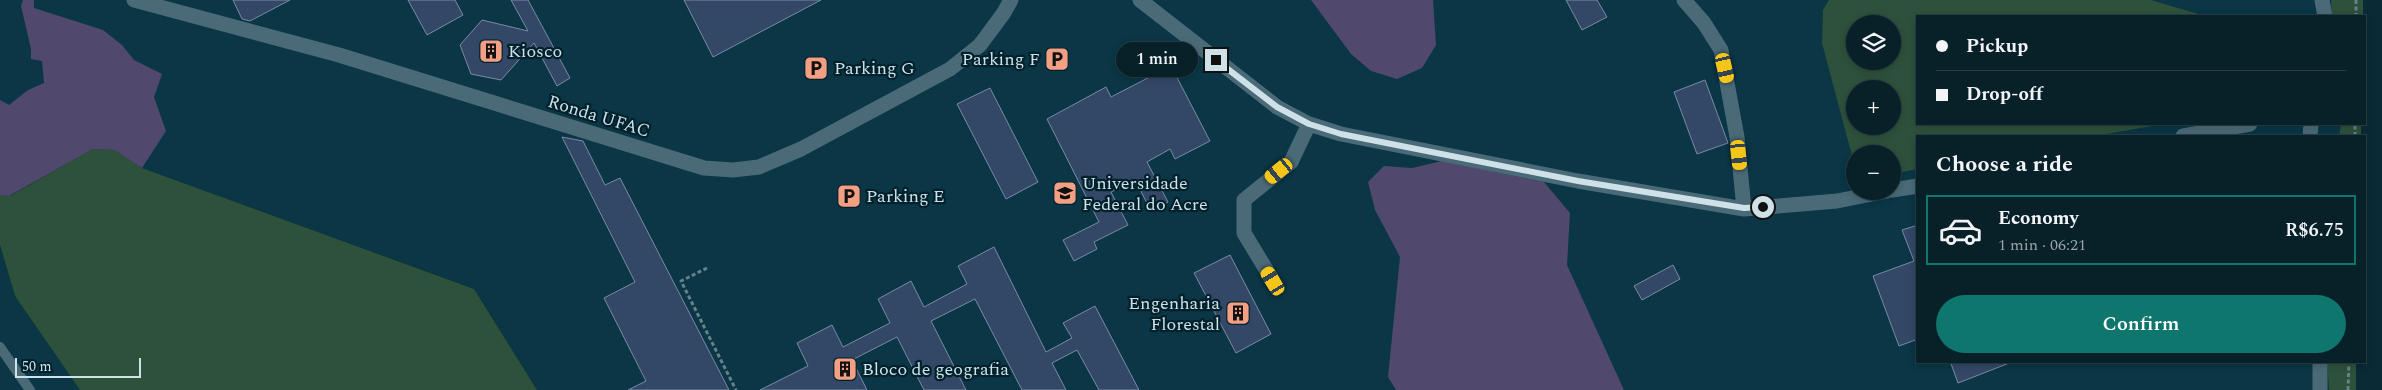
<!DOCTYPE html>
<meta charset="utf-8">
<style>
:root{--surface:#082028;--page:#112830;--text:#f1f3f6;--muted:#98a3a8;--line:#293e45;--accent:#0f766e}
body{margin:0;font-family:Spectral,serif;background:var(--page);color:var(--text);height:100vh;display:flex;flex-direction:column;font-size:19px;white-space:nowrap}
*{box-sizing:border-box;margin:0}
p{font-size:16px;color:var(--muted)}
.icon{flex:none;width:28px;height:28px;fill:none;stroke:currentColor;stroke-width:2;stroke-linecap:round;stroke-linejoin:round}
.map{position:relative;flex:1;overflow:hidden}
.sheet{position:absolute;left:1916px;top:135px;width:450px;height:228px;display:flex;flex-direction:column;background:var(--surface);border-radius:0px;box-shadow:0 2px 8px #0003,0 0 0 1px var(--line)}
.sheet>*{flex:none}
.guide{position:absolute;left:1916px;top:15px;width:450px;height:110px;border-radius:0px;box-shadow:0 2px 8px #0003,0 0 0 1px var(--line);display:grid;align-content:center;height:110px;padding:0 20px;background:var(--surface)}
.controls{position:absolute;left:1846px;top:15px;display:grid;gap:10px}
.controls a{display:grid;place-items:center;width:55px;height:55px;border-radius:50%;background:var(--surface);box-shadow:0 2px 8px #0003,0 0 0 1px var(--line);font-size:25px}
.scale{position:absolute;left:15px;bottom:12px;width:126px;box-sizing:border-box;padding-left:5px;border:2px solid #cfe1e8;border-top:0;font-size:14px;line-height:18px;white-space:nowrap;color:#cfe1e8;-webkit-text-stroke:4px #01212c;paint-order:stroke}
.end{position:absolute;width:22px;height:22px;margin:-11px;border:6px solid #cfe1e8;background:#111;box-shadow:0 0 0 2px #111}
.from{border-radius:50%}
.bubble{position:absolute;height:35px;border-radius:18px;background:var(--surface);box-shadow:0 2px 8px #0003,0 0 0 1px var(--line);font-size:16px;font-weight:600;line-height:35px;text-align:center}
.car{position:absolute;width:15px;height:30px;margin:-15px -8px;border-radius:6px;box-shadow:0 0 4px 1px #0007;background:linear-gradient(#f5c518 24%,#345 0 40%,#f5c518 0 76%,#345 0 86%,#f5c518 0)}
.guide b{display:flex;align-items:center;gap:18px;height:48px;font-size:19px}
.guide b+b{border-top:1px solid var(--line)}
.guide i{width:12px;height:12px;background:var(--text)}
ul{padding:0;list-style:none}
li{display:flex;align-items:center;gap:15px;height:70px;margin:0 10px 8px;padding:0 10px;border:2px solid transparent;border-radius:0px}
li div{flex:1}
li b{display:block;font-size:19px}
li em{font-style:normal;font-weight:600}
li.current{border-color:var(--accent)}
li>.icon{width:45px;height:45px;stroke-width:1.5}
h2{padding:0 20px;font-size:22px;line-height:60px}
.primary-button{display:flex;gap:10px;margin-top:auto;padding:10px 20px}
.primary-button a{flex:1;height:58px;border-radius:30px;background:var(--accent);color:#fff;font-size:20px;font-weight:600;line-height:58px;text-align:center}
.map>svg:first-child{display:block}
.built{fill:#0a3645;fill-rule:evenodd}
.green{fill:#2e513b;fill-rule:evenodd}
.water{fill:#51496d}
.building{fill:#334767;stroke:#7a8aa3}
.lines{fill:none;stroke-linecap:round;stroke-linejoin:round}
.path{stroke:#67818a;stroke-width:3;stroke-dasharray:4 2.5;stroke-linecap:butt}
.service{stroke:#4a6a77;stroke-width:10}
.minor{stroke:#4a6a77;stroke-width:15}
.route{stroke:#cfe1e8;stroke-width:6}
.labels{text-anchor:middle;stroke-width:4.5;stroke-linejoin:round;paint-order:stroke}
.poi-label{font-size:18px;fill:#cfe1e8;stroke:#01212c;text-anchor:start}
.street-label{font-size:18px;fill:#cfe1e8;stroke:#01212c}
</style>
<div class="map">
<svg width="2382" height="390" viewBox="0 0 2382 390">
<rect width="100%" height="100%" fill="#0a2b36"/>
<path class="built" d="M0 0H2331L2332 16H1918V124H2341L2339 136H1918V361H2327L2329 390H537L474 289 142 168 114 150 9 196 0 195ZM1855 24H1892V61H1855ZM1855 89H1892V126H1855ZM1855 154H1892V191H1855Z
M0 245 15 296 80 390H0Z"/>
<path class="green" d="M1829 0H2151L2205 16H1918V124H2163L2095 136H1918L1917 169 1893 174 1892 154H1855V167L1822 43 1823 10ZM1855 24H1892V61H1855ZM1855 89H1892V126H1855Z
M2331 0H2363V16H2332Z
M2341 124H2361V136H2339Z
M93 149 114 150 142 168 474 289 537 390H80L15 296 0 245V195L10 196Z
M2327 361H2356V390H2329Z"/>
<path class="water" d="M23 0H34V8L103 30 122 45 134 60 162 74 154 97 166 131 142 168 114 150 93 149 9 196 0 195V100L9 105 28 90 44 83 42 61 31 59V49L21 6Z
M1311 0H1433L1436 45 1422 68 1397 79 1371 71 1351 54Z
M1442 161 1544 182 1570 213 1567 265 1624 390H1396L1388 377 1400 257 1375 210 1368 182 1384 166 1412 168Z"/>
<path class="building" d="M233 0H290L250 21 242 19Z
M408 0H455L463 15 427 35Z
M511 0H528L570 78 557 86 534 43 501 80 471 74 460 45 482 20 528 31Z
M684 0H821L713 57Z
M1566 0H1597L1607 17 1582 30Z
M1171 66 1210 141 1175 159 1170 149 1147 162 1168 202 1151 211 1135 180 1111 192 1128 225 1094 242 1097 249 1074 261 1063 240 1099 222 1047 119 1106 87 1111 97Z
M1705 80 1728 143 1697 154 1674 92Z
M990 88 1038 182 1006 199 957 104Z
M562 137 583 141 605 185 620 178 729 390H628L646 381 604 298 635 282Z
M1918 225V339L1899 346 1873 276 1914 261 1902 230Z
M994 247 1046 352 1072 338 1063 323 1095 306 1139 390H1099L1077 350 1052 363 1066 390H1022L975 299 931 321 966 390H924L897 337 852 360 867 390H760L808 366 797 343 832 325 843 347 890 323 878 299 911 281 924 307 967 284 958 266Z
M1230 255 1271 334 1236 353 1194 273Z
M1673 265 1680 279 1642 300 1634 286Z
M1950 361H2012V362L1958 383Z"/>
<g class="lines">
<path class="path" d="M2356 0V16
M2355 136V124
M707 268 681 281 736 390
M2348 390 2349 361"/>
<path class="service" d="M0 347 30 390"/>
<path class="minor" d="M134 0 339 55 704 168 733 170 759 167 801 149 950 69 980 45 1003 14 1011 0
M1140 0 1277 107 1309 124 1341 134 1578 181 1744 209 1837 201 1887 191
M1684 0 1704 23 1721 50 1737 137 1744 209
M2322 0 2325 16
M2183 136 2250 124
M2310 136 2311 124
M1892 190 1918 186
M1273 281 1244 233V200L1291 162 1309 124
M2320 390V361"/>
</g>
<g class="lines">
<path class="route" d="M1216 60 1277 107 1309 124 1341 134 1578 181 1744 208 1763 207"/>
</g>
<defs>
<g id="building-square" transform="scale(1.25)"><rect x="-9" y="-9" width="18" height="18" rx="4" fill="#f39f84" stroke="#01212c"/><path d="M-4-6H4V6H1V3H-1V6H-4ZM-2.5-4.3h1.7v1.8h-1.7ZM.8-4.3h1.7v1.8H.8ZM-2.5-1h1.7V.8h-1.7ZM.8-1h1.7V.8H.8Z" fill="#111"/></g>
<g id="parking-square" transform="scale(1.25)"><rect x="-9" y="-9" width="18" height="18" rx="4" fill="#f39f84" stroke="#01212c"/><path d="M-3.5-5.5H1a3.5 3.5 0 0 1 0 7H-1V5.5H-3.5ZM-1-3.4V-.6H.8a1.4 1.4 0 0 0 0-2.8Z" fill="#111"/></g>
<g id="university-square" transform="scale(1.25)"><rect x="-9" y="-9" width="18" height="18" rx="4" fill="#f39f84" stroke="#01212c"/><path d="M0-5L7-2L0 1L-7-2ZM-4 1L0 2.5L4 1V4Q0 6-4 4Z" fill="#111"/></g>
</defs>
<g fill-rule="evenodd">
<use href="#building-square" x="491" y="51"/>
<use href="#parking-square" x="1057" y="59"/>
<use href="#parking-square" x="816" y="68"/>
<use href="#university-square" x="1065" y="193"/>
<use href="#parking-square" x="849" y="196"/>
<use href="#building-square" x="1238" y="313"/>
<use href="#building-square" x="845" y="369"/>
</g>
<g class="labels">
<g class="poi-label">
<text x="508" y="57">Kiosco</text>
<text x="1040" y="65" text-anchor="end">Parking F</text>
<text x="834" y="74">Parking G</text>
<text x="1082" y="189">Universidade<tspan x="1082" dy="21">Federal do Acre</tspan></text>
<text x="866" y="202">Parking E</text>
<text x="1220" y="309" text-anchor="end">Engenharia<tspan x="1220" dy="21">Florestal</tspan></text>
<text x="862" y="375">Bloco de geografia</text>
</g>
<g class="street-label">
<text transform="translate(599 116) rotate(17)" y="6">Ronda UFAC</text>
</g>
</g>
</svg>
<div class="controls">
<a><svg class="icon" aria-label="layers" viewBox="0 0 24 24"><path d="M12 4l9 5-9 5-9-5zM3 14l9 5 9-5"/></svg></a>
<a>+</a>
<a>−</a>
</div>
<div class="scale">50 m</div>
<i class="end from" style="left:1763px;top:207px"></i>
<i class="end" style="left:1216px;top:60px"></i>
<div class="bubble" style="left:1116px;top:42px;width:82px">1 min</div>
<i class="car" style="left:1725px;top:68px;rotate:167deg"></i>
<i class="car" style="left:1739px;top:155px;rotate:174deg"></i>
<i class="car" style="left:1279px;top:171px;rotate:231deg"></i>
<i class="car" style="left:1273px;top:281px;rotate:329deg"></i>
<div class="guide">
<b><i class="from"></i>Pickup</b>
<b><i></i>Drop-off</b>
</div>
<section class="sheet">
<h2>Choose a ride</h2>
<ul>
<li class="current"><svg class="icon" aria-label="car" viewBox="0 0 24 24"><path d="M5 17H2v-5l4-1 3-4h7l3 4 3 1v5h-3M9 17h6M6 11h13"/><circle cx="7" cy="17" r="2"/><circle cx="17" cy="17" r="2"/></svg><div><b>Economy</b><p>1 min · 06:21</p></div><em>R$6.75</em></li>
</ul>
<div class="primary-button"><a>Confirm</a></div>
</section>
</div>
